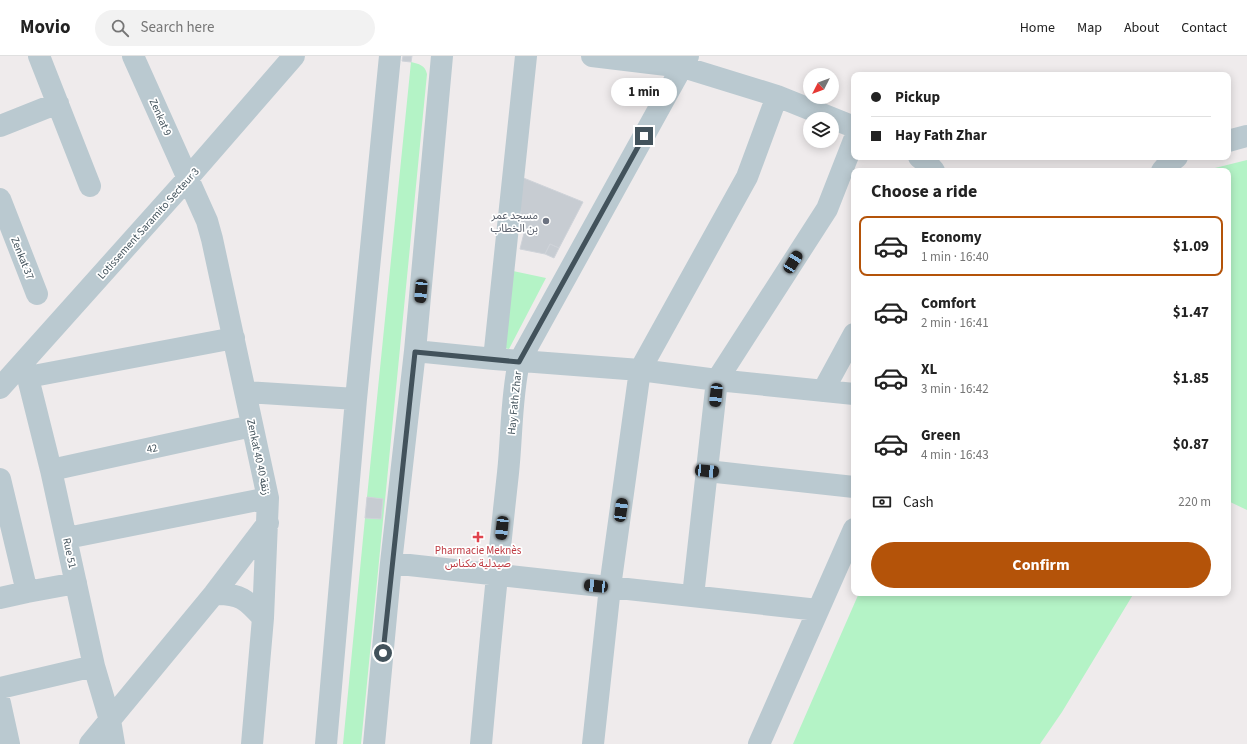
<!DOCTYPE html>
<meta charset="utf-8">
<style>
:root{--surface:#fff;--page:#f2f2f2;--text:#222;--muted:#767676;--line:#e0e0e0;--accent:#b45309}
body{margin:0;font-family:"Source Sans 3","Noto Sans Arabic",sans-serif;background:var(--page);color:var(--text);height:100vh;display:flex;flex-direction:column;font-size:15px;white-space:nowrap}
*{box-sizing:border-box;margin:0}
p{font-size:13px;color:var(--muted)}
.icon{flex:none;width:22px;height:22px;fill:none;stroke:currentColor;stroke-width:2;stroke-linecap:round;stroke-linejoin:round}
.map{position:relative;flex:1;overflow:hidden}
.details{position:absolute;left:851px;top:112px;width:380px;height:428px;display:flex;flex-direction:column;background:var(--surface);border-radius:8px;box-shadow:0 2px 10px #0003}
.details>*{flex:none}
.top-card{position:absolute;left:851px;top:16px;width:380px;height:88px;border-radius:8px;box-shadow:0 2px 10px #0003;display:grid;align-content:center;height:88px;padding:0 20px;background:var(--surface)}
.needle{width:26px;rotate:228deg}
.tools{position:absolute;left:803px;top:12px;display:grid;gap:8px}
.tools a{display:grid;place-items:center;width:36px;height:36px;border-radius:50%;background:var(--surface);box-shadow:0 2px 10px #0003;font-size:20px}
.end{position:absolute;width:18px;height:18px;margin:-9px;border:5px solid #42525b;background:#fff;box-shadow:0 0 0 2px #fff}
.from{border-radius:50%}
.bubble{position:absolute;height:28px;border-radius:14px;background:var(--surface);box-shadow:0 2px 10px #0003;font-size:13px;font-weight:700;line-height:28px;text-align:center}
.car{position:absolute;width:12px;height:24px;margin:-12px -6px;border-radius:5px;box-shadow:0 0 3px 1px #0007;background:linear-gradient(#222 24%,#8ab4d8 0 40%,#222 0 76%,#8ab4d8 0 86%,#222 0)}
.top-card b{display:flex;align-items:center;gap:14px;height:38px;font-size:15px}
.top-card b+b{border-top:1px solid var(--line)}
.top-card i{width:10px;height:10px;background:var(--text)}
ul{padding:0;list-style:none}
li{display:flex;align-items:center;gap:12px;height:60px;margin:0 8px 6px;padding:0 12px;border:2px solid transparent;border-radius:8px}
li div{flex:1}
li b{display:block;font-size:15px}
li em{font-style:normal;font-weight:700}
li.current{border-color:var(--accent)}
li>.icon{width:36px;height:36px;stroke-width:1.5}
h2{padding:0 20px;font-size:18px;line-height:48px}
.pay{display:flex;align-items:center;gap:10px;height:44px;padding:0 20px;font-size:15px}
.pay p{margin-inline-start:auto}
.cta{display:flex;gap:8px;margin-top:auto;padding:8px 20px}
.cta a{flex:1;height:46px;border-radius:24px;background:var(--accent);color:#fff;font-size:16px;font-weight:700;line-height:46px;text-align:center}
header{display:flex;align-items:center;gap:24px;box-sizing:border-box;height:56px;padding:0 20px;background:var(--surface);border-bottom:1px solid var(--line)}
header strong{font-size:19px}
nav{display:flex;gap:22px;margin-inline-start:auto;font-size:14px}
.search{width:280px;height:36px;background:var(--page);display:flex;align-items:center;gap:10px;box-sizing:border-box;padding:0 14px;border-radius:22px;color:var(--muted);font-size:15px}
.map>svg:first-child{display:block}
.green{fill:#b4f3c6}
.building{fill:#c7ccd2;stroke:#cfd3d9}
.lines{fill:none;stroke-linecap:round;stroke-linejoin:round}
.minor{stroke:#bac9d0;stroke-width:22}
.route{stroke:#42525b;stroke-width:5}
.worship-dot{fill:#6b7280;stroke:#fff;stroke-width:1.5}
.health-dot{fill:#e0444e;stroke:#fff;stroke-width:1.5}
.labels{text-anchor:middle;stroke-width:3.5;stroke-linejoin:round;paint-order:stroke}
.street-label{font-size:11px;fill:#42525b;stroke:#fff}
.worship-label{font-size:11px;fill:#5b616d;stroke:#fff;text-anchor:end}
.health-label{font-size:11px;fill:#be3a42;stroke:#fff}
</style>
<header>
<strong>Movio</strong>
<div class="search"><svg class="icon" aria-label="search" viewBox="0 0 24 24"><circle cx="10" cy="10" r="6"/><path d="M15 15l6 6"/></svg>Search here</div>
<nav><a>Home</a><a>Map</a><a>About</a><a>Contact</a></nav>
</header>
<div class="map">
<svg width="1247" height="688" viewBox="0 0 1247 688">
<rect width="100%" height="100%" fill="#efebec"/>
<path class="green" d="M411 6C419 8 425 9 427 18L361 688H343L365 462 381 463 383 443 367 441Z
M1247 104V454L1228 445V115H1203Z
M513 215 546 222 509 293 504 292Z
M859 537H1134L1062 656 1040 688H793Z"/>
<path class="building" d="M403 0H412L411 6 402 5Z
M521 121 583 146 559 192 550 188 545 198 520 193 524 177 519 175 521 155H518Z
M550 188 559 192 554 202 545 198Z
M367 441 383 443 381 463 365 462Z"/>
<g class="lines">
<path class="minor" d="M39 0 90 130
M133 0 207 165 212 183 268 442 263 562 252 688
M592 0 683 11 777 40 854 71
M0 70 58 47
M1228 85 1247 80
M919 101 928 108 934 115
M1162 115 1168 108 1177 101
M0 143 37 238
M415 295 494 303 640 314 717 324 854 338
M494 303 526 0
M24 306 51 414 94 610 110 664 114 688
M28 321 234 282
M0 332 188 122 294 0
M823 335 854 278
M245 336 356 343
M51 414 252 370
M707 415 854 431
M0 423 27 536 0 542
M67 482 268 442
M391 507 818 554
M27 536 76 527
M214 538C240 537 247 544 263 562
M693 540 717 324 827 153 854 84
M0 632 94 610
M0 647 9 688
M90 688 214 538 268 467
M326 688 356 343 390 0
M374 688 391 507 415 295 442 0
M481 688C489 598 498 507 508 417 512 380 511 342 519 306L688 0
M593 688 610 531 640 314 747 121 777 40
M759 688 854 473"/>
</g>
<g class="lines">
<path class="route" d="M383 597 415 296 519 306 644 80"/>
</g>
<circle class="worship-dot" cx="546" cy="165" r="4"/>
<path class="health-dot" d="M476 475h4v4h4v4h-4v4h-4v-4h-4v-4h4z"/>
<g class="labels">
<g class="street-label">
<text transform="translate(161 61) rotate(66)" y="4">Zenkat 9</text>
<text transform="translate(148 167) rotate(-48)" y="4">Lotissement Saramito Secteur 3</text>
<text transform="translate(23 202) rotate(68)" y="4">Zenkat 37</text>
<text transform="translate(514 347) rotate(-84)" y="4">Hay Fath Zhar</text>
<text transform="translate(152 392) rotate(-12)" y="4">42</text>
<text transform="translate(259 401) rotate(78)" y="4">Zenkat 40 زنقة 40</text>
<text transform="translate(70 497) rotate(78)" y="4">Rue 51</text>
</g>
<g class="worship-label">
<text x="538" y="163">مسجد عمر<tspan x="538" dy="13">بن الخطاب</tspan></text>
</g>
<g class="health-label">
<text x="478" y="498">Pharmacie Meknès<tspan x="478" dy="13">صيدلية مكناس</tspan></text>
</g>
</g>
</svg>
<div class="tools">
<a><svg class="needle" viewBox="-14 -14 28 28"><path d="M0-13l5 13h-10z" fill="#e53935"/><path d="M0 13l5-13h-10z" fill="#767676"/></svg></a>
<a><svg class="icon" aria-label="layers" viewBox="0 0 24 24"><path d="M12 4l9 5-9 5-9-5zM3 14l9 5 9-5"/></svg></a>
</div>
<i class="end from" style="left:383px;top:597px"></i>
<i class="end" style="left:644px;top:80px"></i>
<div class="bubble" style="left:611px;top:22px;width:66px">1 min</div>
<i class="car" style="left:793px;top:206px;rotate:32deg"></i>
<i class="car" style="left:421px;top:235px;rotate:185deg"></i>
<i class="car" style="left:716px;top:339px;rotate:186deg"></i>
<i class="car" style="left:707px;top:415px;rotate:96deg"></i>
<i class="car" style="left:621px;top:454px;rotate:8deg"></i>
<i class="car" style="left:502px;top:472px;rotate:186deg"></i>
<i class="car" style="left:596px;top:530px;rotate:276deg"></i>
<div class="top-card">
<b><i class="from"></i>Pickup</b>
<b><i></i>Hay Fath Zhar</b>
</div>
<section class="details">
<h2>Choose a ride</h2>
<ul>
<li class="current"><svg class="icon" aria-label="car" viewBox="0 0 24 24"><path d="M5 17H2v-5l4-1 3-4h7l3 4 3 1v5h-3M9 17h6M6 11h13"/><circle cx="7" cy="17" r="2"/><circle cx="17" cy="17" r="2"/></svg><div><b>Economy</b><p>1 min · 16:40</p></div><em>$1.09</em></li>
<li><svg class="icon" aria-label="car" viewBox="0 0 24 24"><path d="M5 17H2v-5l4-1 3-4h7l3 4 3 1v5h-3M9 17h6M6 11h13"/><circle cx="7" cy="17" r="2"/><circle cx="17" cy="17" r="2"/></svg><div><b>Comfort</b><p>2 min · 16:41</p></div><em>$1.47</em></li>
<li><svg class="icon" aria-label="car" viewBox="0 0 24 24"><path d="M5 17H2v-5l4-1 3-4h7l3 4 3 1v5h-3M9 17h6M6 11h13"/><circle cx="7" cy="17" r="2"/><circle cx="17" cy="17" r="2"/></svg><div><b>XL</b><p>3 min · 16:42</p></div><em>$1.85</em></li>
<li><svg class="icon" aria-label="car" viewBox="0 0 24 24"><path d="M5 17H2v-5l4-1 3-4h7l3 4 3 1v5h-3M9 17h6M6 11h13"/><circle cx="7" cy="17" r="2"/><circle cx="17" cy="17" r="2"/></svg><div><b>Green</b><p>4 min · 16:43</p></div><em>$0.87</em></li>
</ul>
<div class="pay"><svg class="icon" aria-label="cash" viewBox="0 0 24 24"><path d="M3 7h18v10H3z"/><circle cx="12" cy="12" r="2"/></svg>Cash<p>220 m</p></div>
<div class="cta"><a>Confirm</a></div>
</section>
</div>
